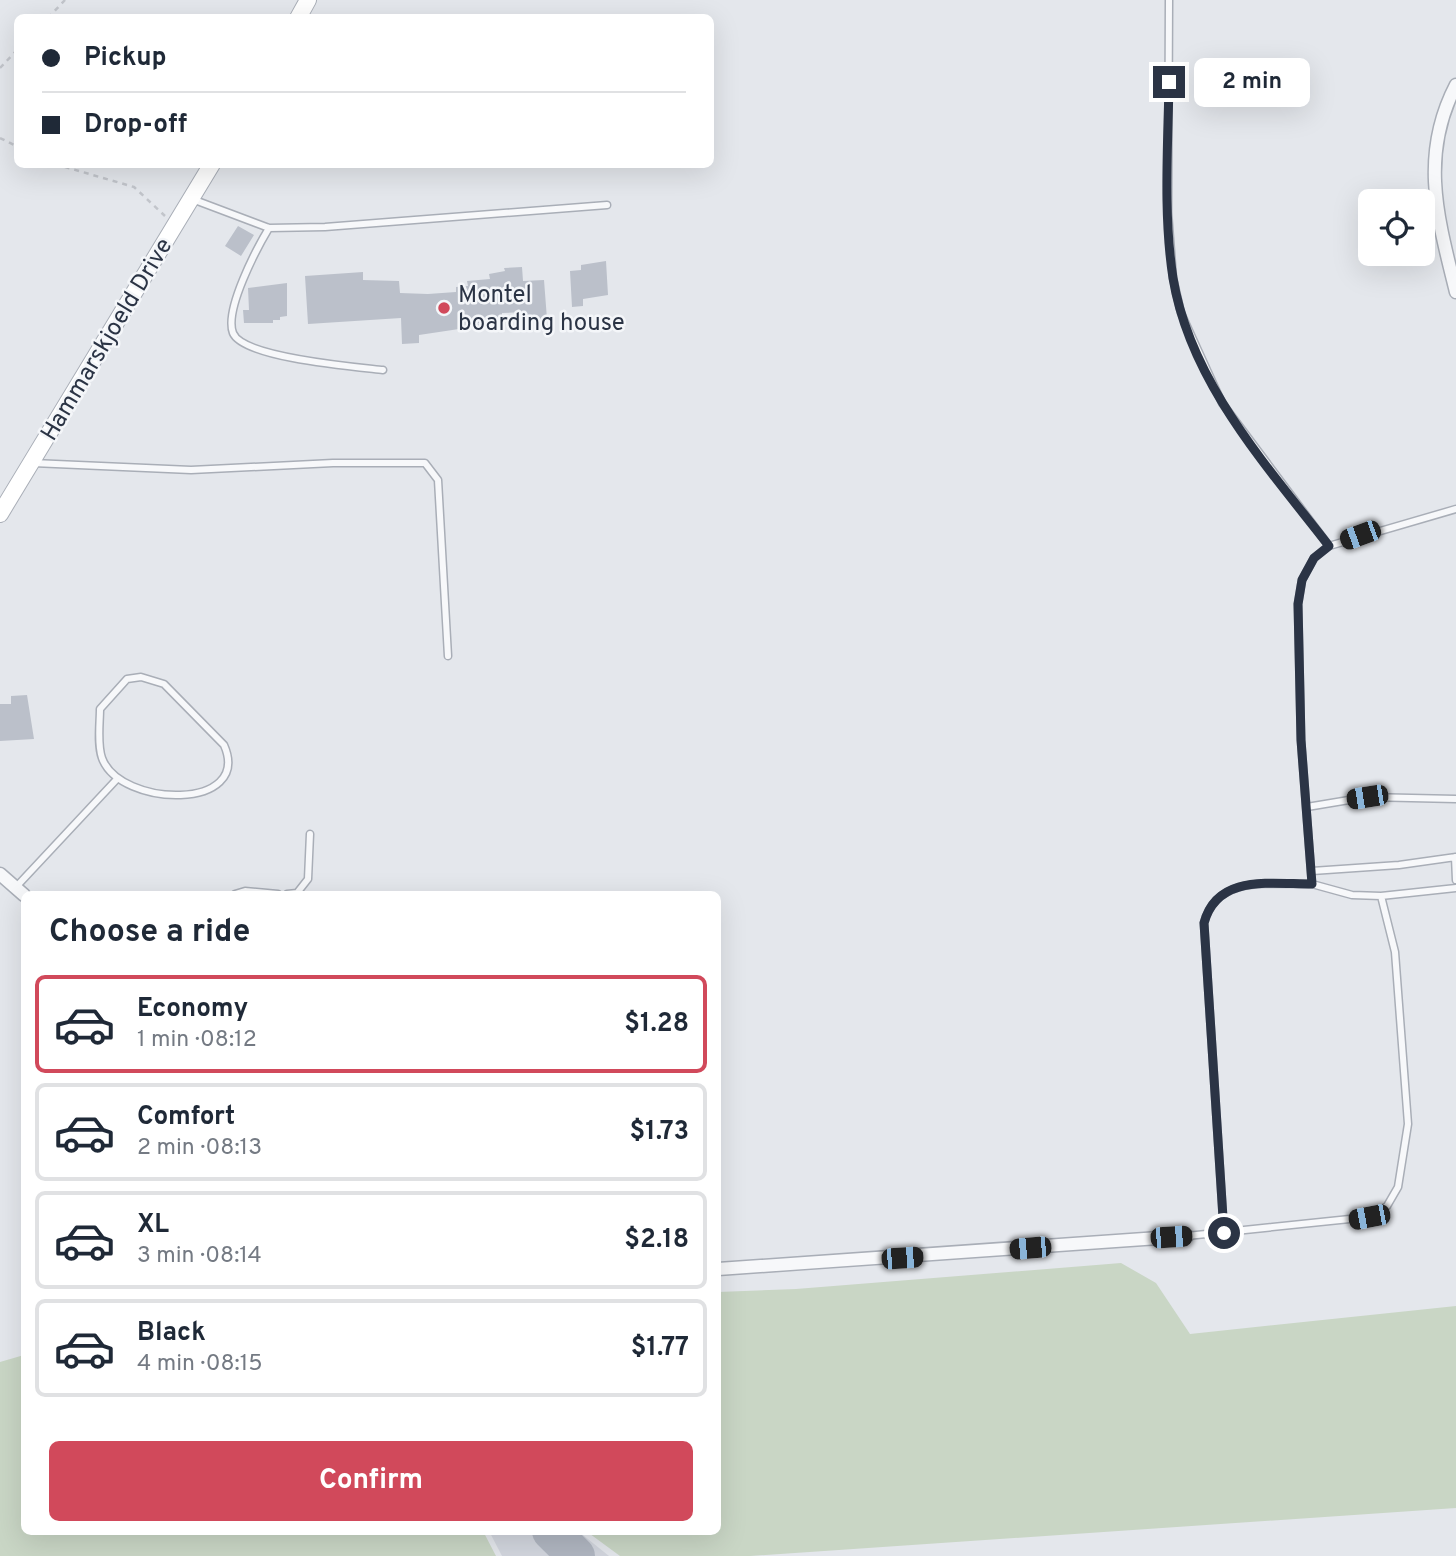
<!DOCTYPE html>
<meta charset="utf-8">
<style>
:root{--surface:#fff;--page:#f6f6f7;--text:#1f2937;--muted:#747a83;--line:#e0e1e3;--accent:#d1495b}
body{margin:0;font-family:Overpass,sans-serif;background:var(--page);color:var(--text);height:100vh;display:flex;flex-direction:column;font-size:26px;white-space:nowrap}
*{box-sizing:border-box;margin:0}
p{font-size:23px;color:var(--muted)}
.icon{flex:none;width:38px;height:38px;fill:none;stroke:currentColor;stroke-width:2;stroke-linecap:round;stroke-linejoin:round}
.map{position:relative;flex:1;overflow:hidden}
.drawer{position:absolute;left:21px;top:891px;width:700px;height:644px;display:flex;flex-direction:column;background:var(--surface);border-radius:10px;box-shadow:0 7px 28px #0002}
.drawer>*{flex:none}
.guide{position:absolute;left:14px;top:14px;width:700px;height:154px;border-radius:10px;box-shadow:0 7px 28px #0002;display:grid;align-content:center;height:154px;padding:0 28px;background:var(--surface)}
.tools{position:absolute;left:1358px;top:189px;display:grid;gap:14px}
.tools a{display:grid;place-items:center;width:77px;height:77px;border-radius:10px;background:var(--surface);box-shadow:0 7px 28px #0002;font-size:35px}
.end{position:absolute;width:32px;height:32px;margin:-16px;border:9px solid #2b3445;background:#fff;box-shadow:0 0 0 4px #fff}
.from{border-radius:50%}
.bubble{position:absolute;height:49px;border-radius:10px;background:var(--surface);box-shadow:0 7px 28px #0002;font-size:23px;font-weight:700;line-height:49px;text-align:center}
.car{position:absolute;width:21px;height:42px;margin:-21px -10px;border-radius:9px;box-shadow:0 0 5px 2px #0007;background:linear-gradient(#222 24%,#8ab4d8 0 40%,#222 0 76%,#8ab4d8 0 86%,#222 0)}
.guide b{display:flex;align-items:center;gap:24px;height:66px;font-size:26px}
.guide b+b{border-top:2px solid var(--line)}
.guide i{width:18px;height:18px;background:var(--text)}
ul{padding:0;list-style:none}
li{display:flex;align-items:center;gap:21px;height:98px;margin:0 14px 10px;padding:0 14px;border:4px solid var(--line);border-radius:10px}
li div{flex:1}
li b{display:block;font-size:26px}
li em{font-style:normal;font-weight:700}
li.active{border-color:var(--accent)}
li>.icon{width:63px;height:63px;stroke-width:1.5}
h2{padding:0 28px;font-size:32px;line-height:84px}
.action{display:flex;gap:14px;margin-top:auto;padding:14px 28px}
.action a{flex:1;height:80px;border-radius:10px;background:var(--accent);color:#fff;font-size:28px;font-weight:700;line-height:80px;text-align:center}
.map>svg:first-child{display:block}
.built{fill:#d2d6de}
.green{fill:#c9d6c5}
.lines{fill:none;stroke-linecap:round;stroke-linejoin:round}
.taxiway{stroke:#b0b6c1;stroke-width:38}
.building{fill:#bbc0ca}
.lane-casing{stroke:#a9aeb7;stroke-width:9}
.street-casing{stroke:#a9aeb7;stroke-width:15}
.secondary-casing{stroke:#a9aeb7;stroke-width:18}
.path{stroke:#c2c5cb;stroke-width:2.5;stroke-dasharray:5 5;stroke-linecap:butt}
.lane{stroke:#f7f8fa;stroke-width:6}
.street{stroke:#f7f8fa;stroke-width:12}
.secondary{stroke:#fff;stroke-width:16}
.route{stroke:#2b3445;stroke-width:9}
.poi-dot{fill:#d1495b;stroke:#f4f6f9;stroke-width:2.5}
.labels{text-anchor:middle;stroke-width:5;stroke-linejoin:round;paint-order:stroke}
.poi-label{font-size:24px;fill:#2b3445;stroke:#f4f6f9;text-anchor:start}
.street-label{font-size:24px;fill:#2b3445;stroke:#f4f6f9}
</style>
<div class="map">
<svg width="1456" height="1556" viewBox="0 0 1456 1556">
<rect width="100%" height="100%" fill="#e4e7ec"/>
<path class="built" d="M489 1531H578L609 1556H502Z"/>
<path class="green" d="M1121 1263 1156 1283 1190 1334 1456 1306V1508L750 1556H620L586 1531H718V1292L796 1289Z
M24 1355V1531H483L496 1556H0V1362Z"/>
<g class="lines">
<path class="taxiway" d="M551 1531 576 1556"/>
</g>
<path class="building" d="M238 226 254 235 241 256 225 246Z
M606 261 608 295 583 299V306L572 307 570 271 581 270V265Z
M522 267 523 281 544 280 547 319 524 320V312L502 313V317L478 323 479 326 419 335V343L402 344 401 318 308 324 305 276 363 272V280L399 281 400 293 428 294 456 292V287L468 286 467 281 490 279 489 274 505 271 504 268Z
M287 283V316L280 317V320H273V323H244L243 310H249L248 288Z
M27 695 34 739 0 741V704H11V696Z"/>
<g class="lines">
<g class="lane-casing">
<path id="lane" d="M1169 0 1168 212 1173 278 1181 313 1222 403 1329 546
M192 199 269 228 325 227 607 205
M269 228C257 248 224 310 233 333 243 358 357 367 383 370
M33 463 191 470 333 463H425L438 480 448 656
M141 677 164 684 224 745C253 811 120 808 102 758 97 744 100 723 100 709L127 679Z
M1307 807 1367 797 1456 799
M1455 857 1456 880
M1312 871 1399 865 1456 857
M16 887 117 779
M235 894 245 891 278 894
M287 894 297 893 308 879 310 834
M1381 896 1456 888
M1224 1233 1204 923C1217 874 1270 885 1312 884L1301 740 1298 604 1302 580 1314 558 1329 546 1456 509
M1187 1236 1369 1217 1387 1206 1398 1187 1408 1124 1395 952 1381 896 1352 895 1312 884"/>
</g>
<g class="street-casing">
<path id="street" d="M1456 85C1419 156 1438 219 1456 292
M0 874 24 895
M718 1269 1187 1236"/>
</g>
<g class="secondary-casing">
<path id="secondary" d="M298 18 308 0
M0 514 212 164"/>
</g>
<path class="path" d="M48 18 65 0
M0 68 18 49
M0 138 18 147
M55 164 134 187 165 216"/>
<use href="#lane" class="lane"/>
<use href="#street" class="street"/>
<use href="#secondary" class="secondary"/>
</g>
<g class="lines">
<path class="route" d="M1169 82C1168 146 1163 214 1173 278 1190 382 1267 466 1329 546L1314 558 1302 580 1298 604 1301 740 1312 884C1270 884 1217 874 1204 923L1224 1233"/>
</g>
<circle class="poi-dot" cx="444" cy="308" r="7"/>
<g class="labels">
<g class="poi-label">
<text x="458" y="302">Montel<tspan x="458" dy="28">boarding house</tspan></text>
</g>
<g class="street-label">
<text transform="translate(106 339) rotate(-59)" y="8">Hammarskjoeld Drive</text>
</g>
</g>
</svg>
<div class="tools">
<a><svg class="icon" aria-label="locate" viewBox="0 0 24 24"><circle cx="12" cy="12" r="6"/><path d="M12 2v4M12 18v4M2 12h4M18 12h4"/></svg></a>
</div>
<i class="end from" style="left:1224px;top:1233px"></i>
<i class="end" style="left:1169px;top:82px"></i>
<div class="bubble" style="left:1194px;top:58px;width:116px">2 min</div>
<i class="car" style="left:1360px;top:535px;rotate:250deg"></i>
<i class="car" style="left:1367px;top:797px;rotate:261deg"></i>
<i class="car" style="left:1369px;top:1217px;rotate:259deg"></i>
<i class="car" style="left:1171px;top:1237px;rotate:86deg"></i>
<i class="car" style="left:1030px;top:1248px;rotate:265deg"></i>
<i class="car" style="left:902px;top:1258px;rotate:86deg"></i>
<div class="guide">
<b><i class="from"></i>Pickup</b>
<b><i></i>Drop-off</b>
</div>
<section class="drawer">
<h2>Choose a ride</h2>
<ul>
<li class="active"><svg class="icon" aria-label="car" viewBox="0 0 24 24"><path d="M5 17H2v-5l4-1 3-4h7l3 4 3 1v5h-3M9 17h6M6 11h13"/><circle cx="7" cy="17" r="2"/><circle cx="17" cy="17" r="2"/></svg><div><b>Economy</b><p>1 min · 08:12</p></div><em>$1.28</em></li>
<li><svg class="icon" aria-label="car" viewBox="0 0 24 24"><path d="M5 17H2v-5l4-1 3-4h7l3 4 3 1v5h-3M9 17h6M6 11h13"/><circle cx="7" cy="17" r="2"/><circle cx="17" cy="17" r="2"/></svg><div><b>Comfort</b><p>2 min · 08:13</p></div><em>$1.73</em></li>
<li><svg class="icon" aria-label="car" viewBox="0 0 24 24"><path d="M5 17H2v-5l4-1 3-4h7l3 4 3 1v5h-3M9 17h6M6 11h13"/><circle cx="7" cy="17" r="2"/><circle cx="17" cy="17" r="2"/></svg><div><b>XL</b><p>3 min · 08:14</p></div><em>$2.18</em></li>
<li><svg class="icon" aria-label="car" viewBox="0 0 24 24"><path d="M5 17H2v-5l4-1 3-4h7l3 4 3 1v5h-3M9 17h6M6 11h13"/><circle cx="7" cy="17" r="2"/><circle cx="17" cy="17" r="2"/></svg><div><b>Black</b><p>4 min · 08:15</p></div><em>$1.77</em></li>
</ul>
<div class="action"><a>Confirm</a></div>
</section>
</div>
